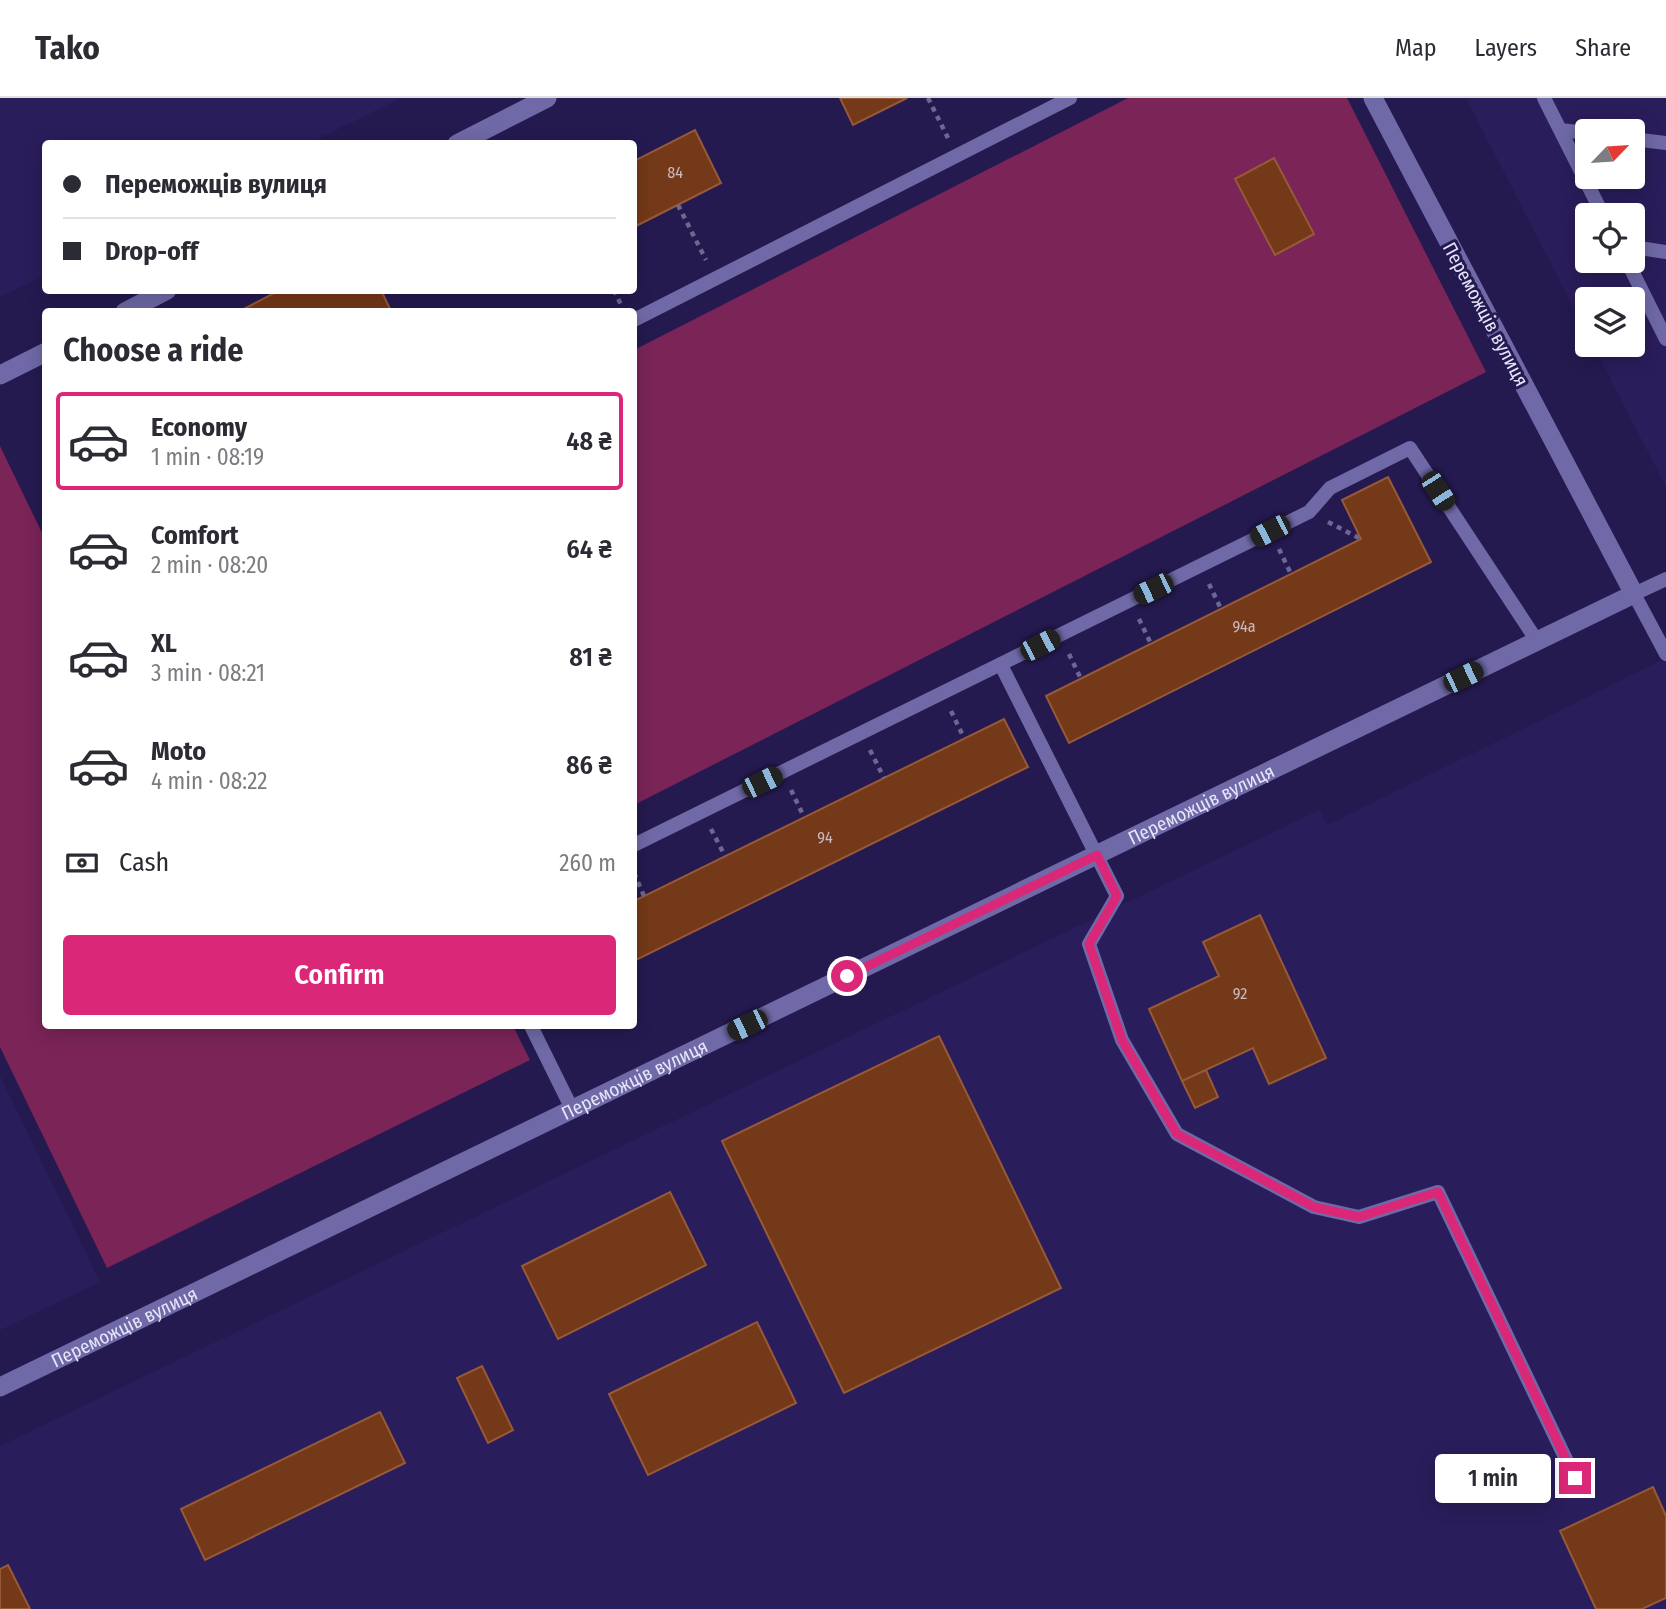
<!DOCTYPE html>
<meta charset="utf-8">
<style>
:root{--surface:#fff;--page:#f2f2f3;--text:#2b2b33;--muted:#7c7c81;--line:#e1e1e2;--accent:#db2777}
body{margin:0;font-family:"Fira Sans Condensed",sans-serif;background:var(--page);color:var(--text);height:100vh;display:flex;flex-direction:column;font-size:26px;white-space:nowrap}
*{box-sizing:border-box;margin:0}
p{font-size:23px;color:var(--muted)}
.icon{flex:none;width:38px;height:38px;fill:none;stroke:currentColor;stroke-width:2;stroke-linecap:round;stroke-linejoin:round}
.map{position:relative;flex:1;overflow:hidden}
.panel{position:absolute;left:42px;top:210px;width:595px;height:721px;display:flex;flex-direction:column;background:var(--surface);border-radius:7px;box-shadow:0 4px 18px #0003}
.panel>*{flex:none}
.banner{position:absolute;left:42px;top:42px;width:595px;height:154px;border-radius:7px;box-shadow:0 4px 18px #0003;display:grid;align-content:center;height:154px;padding:0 21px;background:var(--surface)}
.needle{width:46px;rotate:65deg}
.fabs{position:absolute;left:1575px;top:21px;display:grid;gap:14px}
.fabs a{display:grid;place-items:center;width:70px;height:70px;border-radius:7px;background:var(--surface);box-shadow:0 4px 18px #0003;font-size:35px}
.end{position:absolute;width:32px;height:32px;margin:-16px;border:9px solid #db2777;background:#fff;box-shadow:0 0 0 4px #fff}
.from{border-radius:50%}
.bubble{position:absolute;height:49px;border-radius:7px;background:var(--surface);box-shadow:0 4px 18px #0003;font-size:23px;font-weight:600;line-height:49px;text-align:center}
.car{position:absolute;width:21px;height:42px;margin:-21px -10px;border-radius:9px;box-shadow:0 0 5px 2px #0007;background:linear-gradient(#222 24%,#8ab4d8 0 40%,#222 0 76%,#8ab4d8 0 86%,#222 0)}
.banner b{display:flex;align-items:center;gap:24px;height:66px;font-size:26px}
.banner b+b{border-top:2px solid var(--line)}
.banner i{width:18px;height:18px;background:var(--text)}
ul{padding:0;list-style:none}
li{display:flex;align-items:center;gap:21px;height:98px;margin:0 14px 10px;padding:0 7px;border:4px solid transparent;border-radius:7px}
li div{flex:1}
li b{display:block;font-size:26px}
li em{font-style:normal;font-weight:600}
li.selected{border-color:var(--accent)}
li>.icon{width:63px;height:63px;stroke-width:1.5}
h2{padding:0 21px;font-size:32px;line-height:84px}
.pay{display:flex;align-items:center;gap:18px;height:77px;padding:0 21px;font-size:26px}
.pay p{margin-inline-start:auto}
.cta{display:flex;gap:14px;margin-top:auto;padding:14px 21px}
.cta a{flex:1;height:80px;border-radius:7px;background:var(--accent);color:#fff;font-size:28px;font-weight:600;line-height:80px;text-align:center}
header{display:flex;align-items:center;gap:42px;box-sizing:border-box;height:98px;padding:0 35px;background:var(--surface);border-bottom:2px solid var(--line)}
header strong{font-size:33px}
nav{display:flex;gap:38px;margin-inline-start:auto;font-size:24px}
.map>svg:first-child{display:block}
.built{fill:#2a1d5b;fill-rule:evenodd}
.green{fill:#7a2458}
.building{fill:#743918;stroke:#975938;stroke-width:2}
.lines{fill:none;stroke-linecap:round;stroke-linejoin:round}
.path{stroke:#6e6791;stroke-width:4.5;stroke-dasharray:5 5;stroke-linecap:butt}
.service{stroke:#6f69a7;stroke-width:14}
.minor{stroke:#6f69a7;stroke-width:19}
.route{stroke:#db2777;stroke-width:9}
.labels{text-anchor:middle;stroke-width:6;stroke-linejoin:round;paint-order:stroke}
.number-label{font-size:16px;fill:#cabac2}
.street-label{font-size:19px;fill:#e6e5fa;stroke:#251a50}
</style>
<header>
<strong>Tako</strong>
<nav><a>Map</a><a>Layers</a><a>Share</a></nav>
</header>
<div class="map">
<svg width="1666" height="1511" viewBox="0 0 1666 1511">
<rect width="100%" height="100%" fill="#251a50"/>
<path class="built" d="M0 0H401L310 45 46 46 45 177 0 199Z
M1466 0H1666V389L1593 247H1633V201H1587V236ZM1587 33H1633V79H1587ZM1587 117H1633V163H1587Z
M1666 560V1511H0V1348L1319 712 1328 727Z
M0 978 100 1184 0 1232Z"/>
<path class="green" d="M1128 0H1347L1486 274 634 707V252Z
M0 348 45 441 46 928H513L530 962 107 1170 0 949Z"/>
<path class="building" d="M840 0H907L853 27Z
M695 32 721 85 634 129V63Z
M1274 60 1314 136 1275 157 1235 81Z
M280 192H381L391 213 238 214Z
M1388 379 1431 464 1069 645 1046 598 1361 441 1342 402Z
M1004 621 1028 669 634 863V803Z
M1260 817 1326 960 1269 986 1253 950 1182 983 1149 911 1219 878 1203 844Z
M939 938 1061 1190 844 1295 722 1043Z
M1206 972 1218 999 1195 1010 1182 983Z
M670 1094 706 1167 558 1241 522 1168Z
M757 1224 796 1305 648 1377 609 1296Z
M482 1268 513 1332 488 1345 457 1280Z
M380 1314 405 1365 205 1462 181 1411Z
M1653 1389 1666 1418V1500L1642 1511H1596L1560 1433Z
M8 1467 30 1511H0V1471Z"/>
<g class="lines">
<path class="path" d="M928 0 948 40
M678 107 706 162
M614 192 621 207
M1328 424 1361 441
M1279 451 1291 476
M1209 486 1221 511
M1139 521 1151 546
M1069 556 1081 581
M951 613 964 640
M870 652 884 680
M791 692 804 719
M711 731 725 758
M634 775 644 798"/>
<path class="service" d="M1544 0 1603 117
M1560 32 1587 35
M1633 41 1666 45
M1633 149 1666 154
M1627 163 1666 241
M634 222 1070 0
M1666 481 1634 496 1666 556
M1001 567 1117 798 1089 846 1122 942 1177 1036 1314 1109 1359 1119 1438 1094 1575 1380
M634 747 1309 414 1330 390 1410 350 1537 543
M531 928 572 1011"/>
<g class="minor">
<path d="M457 46 547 0"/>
<path d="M125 214 167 192"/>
<path d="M0 277 46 254"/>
<path id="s1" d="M0 1289 1634 496 1373 0"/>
</g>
</g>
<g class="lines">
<path class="route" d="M847 878 1097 757 1117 798 1089 846 1122 942 1177 1036 1314 1109 1359 1119 1438 1094 1575 1380"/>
</g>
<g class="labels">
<g class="number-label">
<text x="675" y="80">84</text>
<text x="1244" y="534">94а</text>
<text x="825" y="745">94</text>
<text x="1240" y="901">92</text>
</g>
<g class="street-label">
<text transform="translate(1486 216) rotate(62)" y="7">Переможців вулиця</text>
<text dy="7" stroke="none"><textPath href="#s1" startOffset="1335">Переможців вулиця</textPath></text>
<text dy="7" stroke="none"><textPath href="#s1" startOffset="705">Переможців вулиця</textPath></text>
<text dy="7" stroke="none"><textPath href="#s1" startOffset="138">Переможців вулиця</textPath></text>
</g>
</g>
</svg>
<div class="fabs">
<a><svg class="needle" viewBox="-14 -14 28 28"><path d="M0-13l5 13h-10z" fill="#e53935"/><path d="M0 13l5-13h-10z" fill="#7c7c81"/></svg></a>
<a><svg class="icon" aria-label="locate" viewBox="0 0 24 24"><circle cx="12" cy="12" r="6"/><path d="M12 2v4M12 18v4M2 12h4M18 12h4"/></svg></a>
<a><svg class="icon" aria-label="layers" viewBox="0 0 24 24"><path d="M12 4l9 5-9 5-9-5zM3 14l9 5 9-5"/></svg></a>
</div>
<i class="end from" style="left:847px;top:878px"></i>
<i class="end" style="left:1575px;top:1380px"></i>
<div class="bubble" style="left:1435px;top:1356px;width:116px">1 min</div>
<i class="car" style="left:1438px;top:393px;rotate:147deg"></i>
<i class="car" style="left:1270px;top:433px;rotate:243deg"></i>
<i class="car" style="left:1153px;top:491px;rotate:244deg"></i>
<i class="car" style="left:1040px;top:547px;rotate:63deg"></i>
<i class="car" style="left:1463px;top:579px;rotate:64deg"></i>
<i class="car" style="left:762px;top:684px;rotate:64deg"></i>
<i class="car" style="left:747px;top:927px;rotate:244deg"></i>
<div class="banner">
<b><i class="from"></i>Переможців вулиця</b>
<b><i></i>Drop-off</b>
</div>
<section class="panel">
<h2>Choose a ride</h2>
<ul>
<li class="selected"><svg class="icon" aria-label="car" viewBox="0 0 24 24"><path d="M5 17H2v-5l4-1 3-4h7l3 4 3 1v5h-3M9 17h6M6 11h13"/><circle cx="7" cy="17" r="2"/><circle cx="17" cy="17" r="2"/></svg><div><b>Economy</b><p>1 min · 08:19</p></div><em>48 ₴</em></li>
<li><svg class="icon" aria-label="car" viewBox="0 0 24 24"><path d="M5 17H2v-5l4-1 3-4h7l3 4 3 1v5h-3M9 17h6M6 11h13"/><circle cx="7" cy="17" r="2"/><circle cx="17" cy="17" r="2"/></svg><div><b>Comfort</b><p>2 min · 08:20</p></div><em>64 ₴</em></li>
<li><svg class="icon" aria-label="car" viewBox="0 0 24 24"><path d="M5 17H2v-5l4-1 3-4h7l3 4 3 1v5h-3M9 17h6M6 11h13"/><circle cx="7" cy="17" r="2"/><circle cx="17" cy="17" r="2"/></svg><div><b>XL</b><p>3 min · 08:21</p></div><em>81 ₴</em></li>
<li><svg class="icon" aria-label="car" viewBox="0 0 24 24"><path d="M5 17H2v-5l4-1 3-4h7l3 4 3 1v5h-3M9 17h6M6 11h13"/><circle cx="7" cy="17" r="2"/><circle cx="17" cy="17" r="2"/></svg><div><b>Moto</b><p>4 min · 08:22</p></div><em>86 ₴</em></li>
</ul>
<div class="pay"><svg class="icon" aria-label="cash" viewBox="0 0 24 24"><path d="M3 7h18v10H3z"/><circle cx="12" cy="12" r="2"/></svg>Cash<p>260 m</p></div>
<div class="cta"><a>Confirm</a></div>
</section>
</div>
